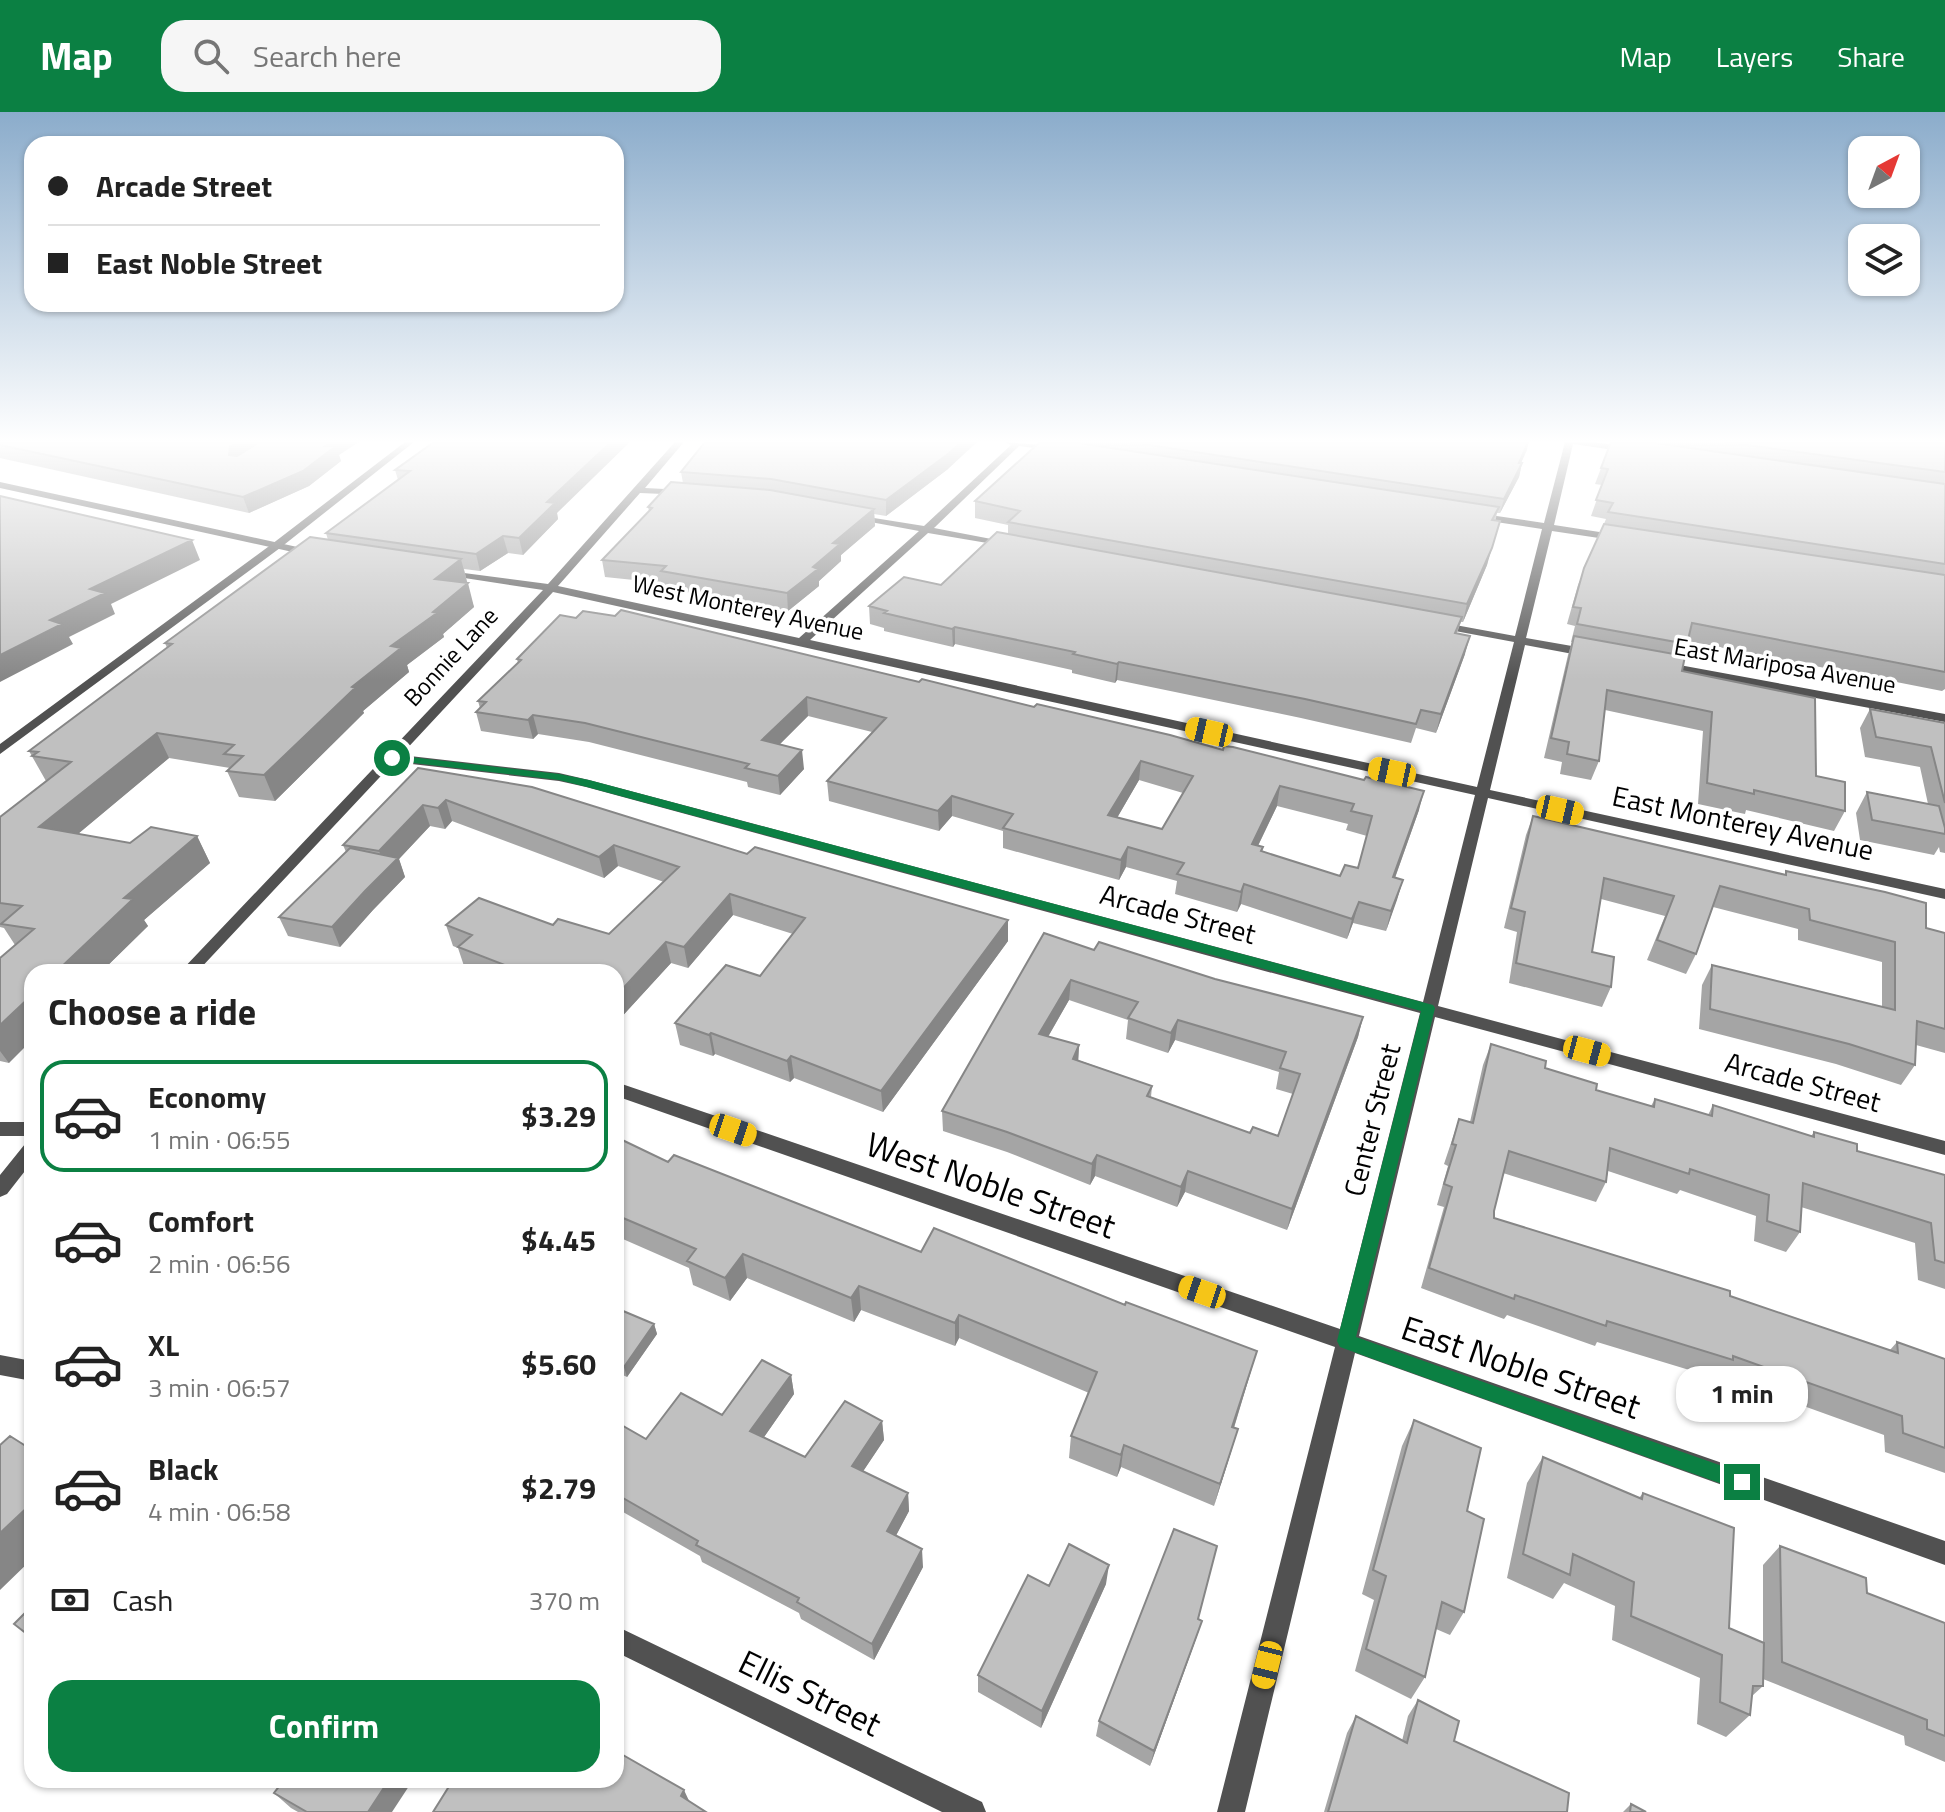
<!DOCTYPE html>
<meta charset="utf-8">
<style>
:root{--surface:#fff;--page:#f6f6f6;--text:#222;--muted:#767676;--line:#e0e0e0;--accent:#0b8043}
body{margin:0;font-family:"Titillium Web",sans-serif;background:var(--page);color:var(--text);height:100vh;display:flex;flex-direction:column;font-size:30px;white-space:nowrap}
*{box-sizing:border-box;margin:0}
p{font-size:26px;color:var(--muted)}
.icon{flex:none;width:44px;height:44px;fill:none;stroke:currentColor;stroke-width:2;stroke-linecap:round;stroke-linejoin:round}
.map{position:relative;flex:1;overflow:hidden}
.side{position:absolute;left:24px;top:852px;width:600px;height:824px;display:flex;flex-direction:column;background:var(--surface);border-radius:24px;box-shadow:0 2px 6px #0004}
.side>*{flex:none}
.hud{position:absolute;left:24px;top:24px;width:600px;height:176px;border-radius:24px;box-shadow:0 2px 6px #0004;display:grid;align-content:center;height:176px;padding:0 24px;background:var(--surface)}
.needle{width:52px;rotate:41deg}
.controls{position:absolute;left:1848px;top:24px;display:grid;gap:16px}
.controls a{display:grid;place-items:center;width:72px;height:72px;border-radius:16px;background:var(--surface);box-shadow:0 2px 6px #0004;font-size:40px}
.end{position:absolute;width:36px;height:36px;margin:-18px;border:10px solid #0b8043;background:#fff;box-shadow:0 0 0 4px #fff}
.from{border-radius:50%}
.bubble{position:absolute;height:56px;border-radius:24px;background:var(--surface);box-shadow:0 2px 6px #0004;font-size:26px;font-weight:700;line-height:56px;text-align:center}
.car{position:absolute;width:24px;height:48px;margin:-24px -12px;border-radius:10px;box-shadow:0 0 6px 2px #0007;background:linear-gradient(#f5c518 24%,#345 0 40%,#f5c518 0 76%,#345 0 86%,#f5c518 0)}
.hud b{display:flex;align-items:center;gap:28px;height:76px;font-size:30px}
.hud b+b{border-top:2px solid var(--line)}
.hud i{width:20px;height:20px;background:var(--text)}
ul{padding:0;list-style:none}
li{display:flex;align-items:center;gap:24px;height:112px;margin:0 16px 12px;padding:0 8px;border:4px solid transparent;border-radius:24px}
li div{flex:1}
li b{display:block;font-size:30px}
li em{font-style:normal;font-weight:700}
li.active{border-color:var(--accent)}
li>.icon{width:72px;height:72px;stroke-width:1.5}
h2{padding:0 24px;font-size:36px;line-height:96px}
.pay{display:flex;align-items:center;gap:20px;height:88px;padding:0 24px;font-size:30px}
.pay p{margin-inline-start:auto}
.cta{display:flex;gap:16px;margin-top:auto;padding:16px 24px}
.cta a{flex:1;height:92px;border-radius:24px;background:var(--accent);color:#fff;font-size:32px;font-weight:700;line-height:92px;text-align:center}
header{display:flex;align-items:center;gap:48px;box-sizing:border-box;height:112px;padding:0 40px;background:var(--accent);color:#fff}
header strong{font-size:38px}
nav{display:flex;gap:44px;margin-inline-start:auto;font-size:28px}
.search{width:560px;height:72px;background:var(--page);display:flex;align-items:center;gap:20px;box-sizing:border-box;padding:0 28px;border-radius:24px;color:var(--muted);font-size:30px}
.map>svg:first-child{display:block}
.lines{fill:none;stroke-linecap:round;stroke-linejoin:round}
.minor{fill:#515151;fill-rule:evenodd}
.tertiary{fill:#515151;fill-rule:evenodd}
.wall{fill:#a5a5a5;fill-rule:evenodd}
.shaded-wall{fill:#868686}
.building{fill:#c0c0c0;stroke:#868686;stroke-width:2;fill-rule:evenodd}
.route{fill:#0b8043}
.labels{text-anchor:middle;stroke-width:7;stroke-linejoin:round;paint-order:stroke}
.far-street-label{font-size:24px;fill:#000;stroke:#fff}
.street-label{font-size:28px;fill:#000;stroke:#fff}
.near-street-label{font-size:34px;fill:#000;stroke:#fff}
</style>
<header>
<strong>Map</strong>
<div class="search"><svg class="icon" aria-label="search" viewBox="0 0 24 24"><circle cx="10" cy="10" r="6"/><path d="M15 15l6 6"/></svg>Search here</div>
<nav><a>Map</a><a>Layers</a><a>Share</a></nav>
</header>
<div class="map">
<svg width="1945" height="1700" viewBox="0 0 1945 1700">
<rect width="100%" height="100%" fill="#fff"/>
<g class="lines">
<path class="minor" d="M675 330H684L645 376 684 378 689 381 687 383 640 381 558 474 799 526 919 419 849 406V402L924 414 1011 333 1004 330 1054 334 1059 337 1057 339 1019 334 934 416 1007 430 1012 433 1011 435 928 421 810 528 1477 675 1514 530 1439 516 1433 513 1439 510 1515 524 1542 417 1476 407 1471 404 1476 401 1544 411 1565 330H1593L1631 335 1633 337 1628 340 1573 332 1554 413 1619 423 1624 426 1619 429 1552 419 1526 526 1589 537 1595 541 1589 545 1525 533 1490 678 1945 777V787L1488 686 1438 894 1945 1029V1043L1435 905 1359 1224 1945 1429V1453L1355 1241 1245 1700H1217L1335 1235 616 984V970L1340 1217 1420 901 586 675 559 669 394 650 197 860H180L543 478 445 463 441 462V458L548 472ZM553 480 1475 683 1423 890 589 668 559 661 401 643Z
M0 370 311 438 316 441 311 444 0 376Z
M1663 550 1945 602V610L1659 557V551Z
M0 1010H32V1024H0Z
M32 1030V1050L7 1082 0 1085V1063L25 1032Z
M0 1243 32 1249V1269L0 1263Z
M616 1514 982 1690 986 1700H942L616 1540Z"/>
<path class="tertiary" d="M405 330H414L280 436 0 642V632L272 432Z"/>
</g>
<path class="wall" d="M0 330 339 343 341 349 309 374 249 401 0 346Z
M434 330 557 401 558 407 523 443 508 441 480 459 464 457 467 470 465 471 474 495 443 522 444 525 407 553 409 560 363 599 364 601 275 689 239 685 227 659 230 656 169 646 78 722 130 731 197 724 210 751 144 808 148 814 101 860H32L9 951 0 949V846L15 833 4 816 0 815V705L46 669 29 639 167 536 165 531 328 428 326 421 398 368 395 358Z
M1040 330H1529L1521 351H1522L1519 365 1500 401H1497L1487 453 1463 510H1461L1457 521 1465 542 1436 621 1416 616 1411 631 1301 606 1117 568 1115 571 1072 561V558L955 532 953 535 884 519V516L870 512 869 494 941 473 1008 422V413L975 406V389Z
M1611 330H1945V577L1942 579 1688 529 1683 544 1682 559 1816 664 1845 699 1834 719 1746 698 1745 702 1698 692 1703 619 1605 598 1599 649 1591 668 1560 662 1562 650 1544 646 1568 543 1572 530H1571L1575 514 1567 512 1578 473 1606 407 1591 404 1602 373 1595 372Z
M948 357 886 404 874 402 875 414 841 443V449L819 469V474L788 499 664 476 663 471 605 465 602 448 649 399 648 395 683 371 681 360Z
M560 503 1419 698 1395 766 1403 768 1386 819 1353 811 1347 827 1241 792 1237 800 1175 782 1177 769 1126 755 1119 768 1003 736V719L952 704 939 719 829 689 827 669 872 620 808 604 780 632 804 657 780 683 748 675 747 670 589 630 538 622 533 627 481 619 476 600 480 596 478 589 518 551 517 547ZM1139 668 1183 681 1162 717 1117 706ZM1277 694 1348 712 1346 718 1367 724 1358 756 1340 764 1262 740 1263 735 1258 734Z
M1870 597 1945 611V741L1940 740 1939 735 1934 743 1860 728 1856 701 1867 680 1928 692 1920 655 1865 645 1860 616Z
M418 656 1008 829 883 1000 794 966 790 970 715 942 713 944 680 933 675 911 760 864 793 822 733 803 688 856 671 851 616 911V860H474L465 857 458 836 453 834 446 813H553L609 822 664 770 618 754 604 766 452 709 445 717 430 714 399 747 405 765 373 798 340 835 288 824 279 805 346 740 343 733Z
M1533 704 1785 763 1786 759 1926 816 1945 821V941L1916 933 1915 953 1901 973 1836 952 1699 917 1702 873 1712 853 1882 895V850L1798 828V817L1713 795 1696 842 1686 862 1647 848 1665 804 1601 787 1592 840 1611 875 1602 895 1509 871 1517 820 1504 816 1526 723Z
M1094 838 1363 905 1358 925 1287 1118 1185 1080 1177 1095 1095 1064 1090 1073 1007 1040 943 1019 942 999ZM1069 888 1128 908 1126 927 1168 941 1175 928 1279 960 1276 977 1293 982 1278 1024 1250 1021 1151 985 1152 974 1078 948 1079 933 1048 925Z
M1491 932 1596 978 1651 994 1655 987 1708 1003 1713 993 1811 1024 1814 1020 1857 1039 1945 1063V1177L1918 1168 1915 1131 1801 1095 1800 1120 1786 1140 1754 1129 1756 1104 1680 1078 1677 1082 1608 1059 1606 1070 1596 1090 1503 1061 1494 1099V1106L1730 1184 1890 1238 1897 1230 1945 1247V1361L1885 1340 1884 1323 1721 1264 1719 1267 1597 1230 1595 1234 1507 1203 1504 1207 1421 1176 1444 1095 1437 1093 1448 1054 1444 1052 1459 1007 1470 1010 1483 953Z
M616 1025 668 1050 921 1140 1125 1193 1257 1239 1234 1316 1238 1317 1231 1340 1214 1394 1121 1355 1117 1365 1069 1346 1071 1324 1089 1281 959 1226 955 1234 861 1198 854 1210 747 1166 730 1189 693 1173 689 1156 616 1124Z
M616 1196 654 1212 657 1222 627 1265 616 1260Z
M791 1263 794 1282 764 1325 805 1345 882 1309 884 1328 863 1359 908 1381 909 1399 896 1423 923 1455 874 1548 801 1507 799 1501 702 1450 700 1444 616 1396V1310L646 1327 722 1303Z
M1414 1308 1467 1399 1464 1500 1450 1523 1436 1517 1425 1565 1411 1587 1355 1559 1374 1488 1362 1482 1402 1334Z
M1543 1345 1639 1386 1643 1381 1729 1516 1763 1530V1453L1780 1434 1867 1481 1945 1511V1650L1905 1633 1904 1624 1763 1567V1574L1752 1584 1750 1603 1726 1625 1697 1612 1700 1566 1612 1528 1615 1494 1564 1471 1553 1487 1507 1466 1527 1371Z
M1106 1472 1041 1616 978 1580V1563L1049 1474Z
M1198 1507 1197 1524 1150 1654 1096 1624 1099 1609Z
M1418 1588 1454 1629 1567 1700H1324L1347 1621 1356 1604 1402 1629 1408 1604Z
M274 1681 392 1700H298L291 1696Z
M1631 1692 1646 1700H1623Z"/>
<path class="shaded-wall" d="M237 330H267L235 349 229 343 230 334Z
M331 330H359L339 343 341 349 309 374 249 401 243 385Z
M611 330H630L557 401 558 407 523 443 519 426 547 390Z
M961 330H977L948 357 886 404V388Z
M1528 330 1527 338 1515 364 1519 351Z
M1522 351 1519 365 1500 401 1504 387Z
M874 397 875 414 841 443V449L819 469V474L788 499 787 481 813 455 833 431Z
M1500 409 1487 453 1463 510 1467 492Z
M503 424 508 441 480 459 476 442Z
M192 428 200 448 111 492 115 502 69 525 73 532 0 570V543L50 508 90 477Z
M461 447 467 470 441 490 435 467Z
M468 471 474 495 443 522 444 525 407 553 409 560 363 599 364 601 275 689 264 663 391 534Z
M955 515V532L953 535 952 517Z
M1470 524 1465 542 1436 621 1441 602Z
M1119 550 1117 568 1115 571 1117 552Z
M807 585 808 604 765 647 762 628Z
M533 603 538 622 533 627 528 608Z
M157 621 169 646 55 741 39 715Z
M802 638 804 657 780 683 778 664Z
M1141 649 1139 668 1107 723 1108 703Z
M1280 674 1277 694 1249 752 1252 732Z
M1424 679 1419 698 1388 785 1393 765Z
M952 684V704L939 719 938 699Z
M446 688 452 709 445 717 438 696Z
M423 693 430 714 399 747 405 765 373 798 340 835 332 815 386 758 379 739Z
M197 724 210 751 144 808 148 814 101 860H56L124 786Z
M614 733 618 754 604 766 599 745Z
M1128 735 1126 755 1119 768 1121 748Z
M1403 768 1397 788 1386 819 1391 799Z
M1244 772 1241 792 1237 800 1241 780Z
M730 782 733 803 688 856 684 835Z
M1359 790 1353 811 1347 827 1352 807Z
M1008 808V829L883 1000 881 979Z
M666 830 671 851 616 911V884Z
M1071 868 1069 888 1038 942 1039 922Z
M32 883V928L9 951 0 939V913Z
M1363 905 1358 925 1287 1118 1292 1097Z
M1178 908 1175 928 1168 941 1171 921Z
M711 921 715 942 713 944 709 923Z
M1079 933 1078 954 1073 947Z
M791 944 794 966 790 970 787 949Z
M1097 1043 1095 1064 1090 1073 1092 1052Z
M1188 1059 1185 1080 1177 1095 1181 1075Z
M743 1142 747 1166 730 1189 725 1166Z
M859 1174 861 1198 854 1210 851 1186Z
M959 1203V1226L955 1234V1211Z
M654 1212 657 1222 627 1265 624 1255Z
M1257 1239 1250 1262 1227 1338 1232 1315Z
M791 1263 794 1282 755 1338 750 1319Z
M882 1309 884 1328 854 1373 852 1354Z
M1238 1317 1231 1340 1214 1394 1220 1372Z
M1124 1333 1121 1355 1117 1365 1121 1343Z
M908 1381 909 1399 889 1437 887 1419Z
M32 1391V1447L0 1478V1421Z
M922 1437 923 1455 874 1548 872 1532Z
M1109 1453 1106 1472 1041 1616 1042 1599Z
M1202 1509 1197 1524 1150 1654 1154 1639Z
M389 1668H413L392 1700H368Z
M684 1678 691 1693 681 1684Z"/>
<path class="building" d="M0 330H237L230 334 229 343 237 344 260 330H331L325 334H336L303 359 243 385 0 333Z
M434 330H611L547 390 555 391 519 426 503 424 476 442 326 421 410 359 395 358Z
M705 330H961L948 342 886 388 771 367 681 360Z
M1040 330H1072L1499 395 1492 408 1500 409 1492 436 1467 492 1008 410 1020 399 975 389Z
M1130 330H1528L1519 351H1522L1504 387Z
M1611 330H1648L1945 372V452L1608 400 1613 391 1596 388 1608 357 1601 356Z
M1725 330H1945V360Z
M671 370 770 378 874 397 833 431 840 432 813 455 818 457 787 481 661 459 666 454 602 448 652 396 648 395Z
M0 384 192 428 90 477 105 481 50 508 62 512 0 543Z
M1604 412 1945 463V560L1692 511 1687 532 1577 512 1581 496 1573 495 1584 456Z
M997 420 1462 505 1455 521 1470 524 1441 602 1421 598 1416 612 1305 587 1119 550 1117 552 1073 542 1075 540 955 515 952 517 884 501 887 499 869 494 904 465 941 473Z
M310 425 461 447 435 467 468 471 433 500 437 501 391 534 401 536 352 575 355 576 264 663 227 659 243 644 224 642 234 633 157 621 39 715 130 731 151 715 197 724 124 786 133 787 56 860H32V883L0 913V846L34 817 1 812 22 794 0 791V705L71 650 32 644 38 640 29 639 172 532 165 531Z
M621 498 919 570 922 567 1034 595 1037 592 1170 623 1223 638 1224 634 1233 635 1364 668 1366 665 1424 679 1393 765 1403 768 1391 799 1359 790 1352 807 1244 772 1241 780 1177 762 1184 751 1128 735 1121 748 1003 716 1013 702 952 684 938 699 827 669 886 606 807 585 762 628 802 638 778 664 745 656 749 652 585 611 533 603 528 608 476 600 486 590 478 589 521 548 517 547 560 503 576 506 583 499 615 504ZM1141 649 1193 664 1162 717 1108 703ZM1280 674 1354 692 1351 699 1372 704 1358 756 1345 753 1340 764 1261 739 1263 735 1252 732Z
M1574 524 1685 544 1682 559 1815 586 1816 664 1845 670V699L1754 678V682L1707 671 1712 600 1607 578 1599 649 1567 642 1569 630 1551 626Z
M1870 597 1945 611V691L1931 635 1876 625Z
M418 656 532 675 747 742 755 735 1008 808 881 979 791 944 787 949 711 921 709 923 675 911 726 853 760 864 805 806 730 782 684 835 666 830 616 884V860H511L506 859 510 855 458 835 472 823 446 813 479 786 553 813 558 807 609 822 679 755 614 733 599 745 446 688 438 696 423 693 379 739 343 733Z
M1867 680 1939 694 1945 716V722L1872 708Z
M1533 704 1786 763V759L1885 780 1926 791V816L1945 821V917L1917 909 1915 953 1849 932 1710 897 1712 853 1895 898V830L1810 808 1809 797 1720 774 1696 842 1657 828 1674 784 1604 766 1592 840 1614 845 1611 875 1516 851 1525 800 1511 796Z
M350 736 398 746 365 779 332 815 279 805Z
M1044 821 1094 838 1099 830 1215 867 1363 905 1292 1097 1188 1059 1181 1075 1097 1043 1092 1052 1007 1020 942 999ZM1071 868 1138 890 1128 906 1171 921 1178 908 1286 940 1280 956 1300 962 1278 1024 1253 1015 1250 1021 1147 984 1152 974 1073 947 1079 933 1039 922Z
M1491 932 1546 949 1545 956 1597 972 1596 978 1654 995 1655 987 1712 1004 1713 993 1814 1025V1020L1857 1032V1039L1945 1063V1151L1935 1148 1931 1111 1803 1071 1800 1120 1767 1109 1769 1083 1690 1057 1689 1062 1610 1036 1606 1070 1509 1039 1494 1099V1106L1730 1179V1184L1898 1241 1897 1230 1945 1247V1336L1903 1321 1902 1304 1733 1244V1248L1607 1209 1606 1214 1515 1183 1514 1187 1429 1156 1452 1075 1444 1072 1456 1033 1452 1032 1459 1007 1473 1011Z
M616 1025 668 1050 674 1043 921 1140 934 1116 1125 1193 1126 1190 1257 1239 1232 1315 1238 1317 1220 1372 1124 1333 1121 1343 1071 1324 1097 1260 959 1203 955 1211 859 1174 851 1186 743 1142 725 1166 687 1149 696 1137 616 1103Z
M616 1196 654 1212 624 1255 616 1252Z
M762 1248 791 1263 750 1319 805 1345 845 1289 882 1309 852 1354 908 1381 887 1419 922 1437 872 1532 797 1490 799 1486 696 1433 698 1429 616 1382V1310L646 1327 681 1281 722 1303Z
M1414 1308 1481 1336 1467 1399 1484 1407 1464 1500 1442 1490 1425 1565 1366 1537 1386 1464 1373 1458Z
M10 1324 32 1338V1391L0 1421V1333Z
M1543 1345 1642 1387 1643 1381 1734 1416 1729 1516 1764 1531 1763 1574H1753L1750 1603 1720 1590 1722 1543 1631 1504 1634 1470 1573 1442 1570 1463 1523 1442Z
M1174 1417 1217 1434 1198 1507 1202 1509 1154 1639 1099 1609Z
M1069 1432 1109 1453 1042 1599 978 1563 1028 1463 1049 1474Z
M1780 1434 1866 1466 1867 1481 1945 1511V1624L1927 1617V1608L1782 1550Z
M32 1494V1526L14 1512Z
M1418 1588 1459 1609 1454 1629 1569 1681 1567 1700H1328L1356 1604 1407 1631Z
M616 1639 684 1678 681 1684 706 1700H433L453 1668H616Z
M284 1668H389L368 1700H307L274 1681Z
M1631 1692 1646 1700H1630Z"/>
<linearGradient id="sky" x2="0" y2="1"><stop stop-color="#8baccb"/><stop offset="0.58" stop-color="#fff"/><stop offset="1" stop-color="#fff" stop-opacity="0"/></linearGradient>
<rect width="1945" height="568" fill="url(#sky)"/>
<path class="route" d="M392 643 559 662 589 668 1433 893 1435 896 1356 1225 1742 1361 1748 1363 1751 1370 1748 1376 1742 1379 1340 1235 1337 1229 1421 899 587 675 559 668 388 648 386 646Z"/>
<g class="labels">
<g class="far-street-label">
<text transform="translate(748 496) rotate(12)" y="8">West Monterey Avenue</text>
<text transform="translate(451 545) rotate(-47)" y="8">Bonnie Lane</text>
<text transform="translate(1785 554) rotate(10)" y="8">East Mariposa Avenue</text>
</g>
<g class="street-label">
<text transform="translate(1743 711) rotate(12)" y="10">East Monterey Avenue</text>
<text transform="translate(1178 802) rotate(15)" y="10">Arcade Street</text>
<text transform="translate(1803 970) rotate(15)" y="10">Arcade Street</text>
<text transform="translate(1372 1008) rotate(-76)" y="10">Center Street</text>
</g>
<g class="near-street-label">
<text transform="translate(991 1073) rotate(19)" y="12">West Noble Street</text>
<text transform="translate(1521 1255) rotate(19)" y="12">East Noble Street</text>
<text transform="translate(810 1581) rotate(26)" y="12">Ellis Street</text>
</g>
</g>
</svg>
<div class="controls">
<a><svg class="needle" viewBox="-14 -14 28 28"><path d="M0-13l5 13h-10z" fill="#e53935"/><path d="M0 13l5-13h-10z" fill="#767676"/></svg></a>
<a><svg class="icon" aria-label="layers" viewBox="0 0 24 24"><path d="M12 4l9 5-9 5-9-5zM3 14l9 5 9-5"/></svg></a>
</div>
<i class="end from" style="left:392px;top:646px"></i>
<i class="end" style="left:1742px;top:1370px"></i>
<div class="bubble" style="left:1676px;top:1254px;width:132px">1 min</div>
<i class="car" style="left:1209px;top:620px;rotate:283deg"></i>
<i class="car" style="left:1392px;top:660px;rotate:282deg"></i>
<i class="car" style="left:1560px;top:698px;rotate:103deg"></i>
<i class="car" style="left:1587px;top:939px;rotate:105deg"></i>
<i class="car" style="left:733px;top:1018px;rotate:109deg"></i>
<i class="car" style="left:1202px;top:1180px;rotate:289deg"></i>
<i class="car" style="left:1267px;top:1553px;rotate:194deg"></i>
<div class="hud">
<b><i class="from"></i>Arcade Street</b>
<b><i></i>East Noble Street</b>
</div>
<section class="side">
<h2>Choose a ride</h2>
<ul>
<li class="active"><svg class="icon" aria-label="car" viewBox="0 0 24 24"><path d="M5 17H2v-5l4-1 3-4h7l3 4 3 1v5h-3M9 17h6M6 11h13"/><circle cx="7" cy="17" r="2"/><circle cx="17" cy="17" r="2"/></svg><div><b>Economy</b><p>1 min · 06:55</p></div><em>$3.29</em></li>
<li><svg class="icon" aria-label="car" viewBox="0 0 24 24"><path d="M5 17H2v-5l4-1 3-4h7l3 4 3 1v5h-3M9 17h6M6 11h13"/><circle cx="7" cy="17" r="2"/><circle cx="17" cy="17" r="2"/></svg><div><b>Comfort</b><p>2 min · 06:56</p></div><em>$4.45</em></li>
<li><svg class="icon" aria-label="car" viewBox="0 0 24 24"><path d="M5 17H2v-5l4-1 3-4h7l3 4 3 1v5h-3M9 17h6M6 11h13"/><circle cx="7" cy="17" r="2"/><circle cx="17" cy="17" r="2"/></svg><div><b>XL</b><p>3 min · 06:57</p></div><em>$5.60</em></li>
<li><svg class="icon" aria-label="car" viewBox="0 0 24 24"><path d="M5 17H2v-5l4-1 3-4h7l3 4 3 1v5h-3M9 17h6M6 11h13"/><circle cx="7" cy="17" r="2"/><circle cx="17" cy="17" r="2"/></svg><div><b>Black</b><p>4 min · 06:58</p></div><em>$2.79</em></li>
</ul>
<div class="pay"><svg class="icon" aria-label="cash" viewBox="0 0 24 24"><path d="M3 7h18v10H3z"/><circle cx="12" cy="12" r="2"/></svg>Cash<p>370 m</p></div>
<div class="cta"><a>Confirm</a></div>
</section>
</div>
